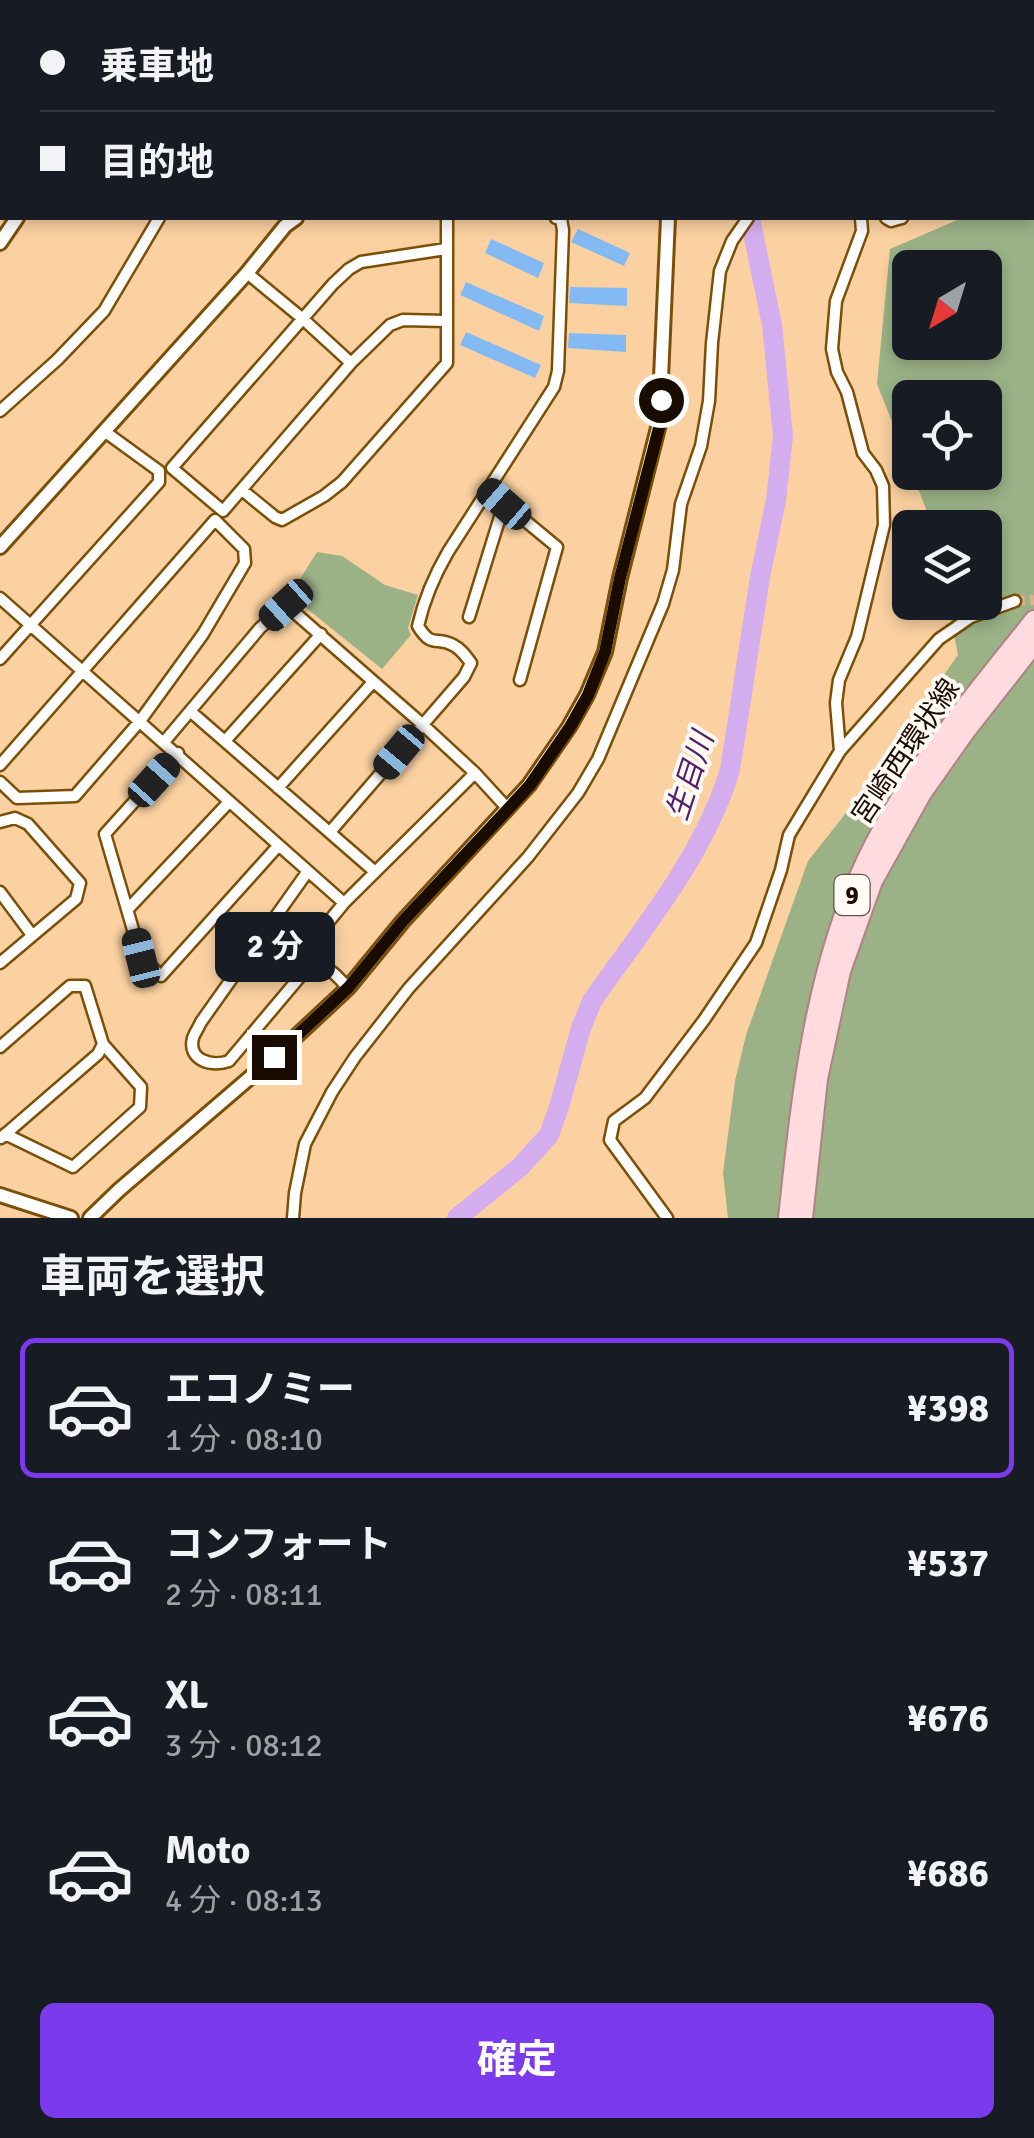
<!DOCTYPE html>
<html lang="ja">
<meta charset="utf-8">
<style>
:root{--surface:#171b24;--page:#242831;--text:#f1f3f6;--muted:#9ea1a6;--line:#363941;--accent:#7c3aed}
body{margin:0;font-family:Signika,"Noto Sans JP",sans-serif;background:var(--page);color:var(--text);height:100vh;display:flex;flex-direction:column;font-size:38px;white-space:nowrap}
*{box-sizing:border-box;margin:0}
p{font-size:32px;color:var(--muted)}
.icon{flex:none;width:55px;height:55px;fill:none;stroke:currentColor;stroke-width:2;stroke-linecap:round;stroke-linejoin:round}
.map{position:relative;height:1218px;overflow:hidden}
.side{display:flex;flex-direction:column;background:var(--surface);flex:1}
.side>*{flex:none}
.guide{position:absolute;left:0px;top:0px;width:1035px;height:220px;box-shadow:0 5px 15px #0003;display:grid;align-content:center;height:220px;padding:0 40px;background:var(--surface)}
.needle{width:65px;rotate:218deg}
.buttons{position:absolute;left:892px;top:250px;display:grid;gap:20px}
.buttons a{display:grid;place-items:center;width:110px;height:110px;border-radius:15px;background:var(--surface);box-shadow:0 5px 15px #0003;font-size:50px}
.end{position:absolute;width:45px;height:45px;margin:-22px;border:12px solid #1a0b00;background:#fff;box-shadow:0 0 0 5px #fff}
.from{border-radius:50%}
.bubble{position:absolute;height:70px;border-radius:15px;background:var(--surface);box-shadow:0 5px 15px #0003;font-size:32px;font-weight:700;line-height:70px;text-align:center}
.car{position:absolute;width:30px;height:60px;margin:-30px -15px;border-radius:12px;box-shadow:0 0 8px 2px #0007;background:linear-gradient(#222 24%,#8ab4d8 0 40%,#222 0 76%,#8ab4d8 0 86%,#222 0)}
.guide b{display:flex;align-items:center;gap:35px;height:95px;font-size:38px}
.guide b+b{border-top:2px solid var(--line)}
.guide i{width:25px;height:25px;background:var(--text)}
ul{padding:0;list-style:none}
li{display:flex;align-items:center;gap:30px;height:140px;margin:0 20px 15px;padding:0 20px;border:5px solid transparent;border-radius:15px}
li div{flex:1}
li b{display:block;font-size:38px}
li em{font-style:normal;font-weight:700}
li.on{border-color:var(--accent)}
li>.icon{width:90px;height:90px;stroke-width:1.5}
h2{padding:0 40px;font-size:45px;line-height:120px}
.action{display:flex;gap:20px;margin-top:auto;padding:20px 40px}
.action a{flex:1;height:115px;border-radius:15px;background:var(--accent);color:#fff;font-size:40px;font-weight:700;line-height:115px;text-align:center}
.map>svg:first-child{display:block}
.green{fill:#9bb287;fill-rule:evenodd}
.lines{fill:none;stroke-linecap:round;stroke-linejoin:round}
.river{stroke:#d4adef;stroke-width:20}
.building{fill:#84baf3}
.minor-tunnel{stroke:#d9b389;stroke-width:10;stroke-dasharray:10 5;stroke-linecap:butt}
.minor-casing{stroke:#7c4f06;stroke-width:15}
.tertiary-casing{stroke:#7c4f06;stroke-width:18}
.primary-casing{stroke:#af8383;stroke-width:22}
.minor{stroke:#fff;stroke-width:10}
.tertiary{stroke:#fff;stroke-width:12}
.primary{stroke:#ffdbdf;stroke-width:18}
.route{stroke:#1a0b00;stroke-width:12}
.labels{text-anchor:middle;stroke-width:8;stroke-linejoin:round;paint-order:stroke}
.shield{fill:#fffaf4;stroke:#5f5349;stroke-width:2.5}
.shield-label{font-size:25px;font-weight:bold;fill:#1a0b00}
.street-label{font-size:28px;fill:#1a0b00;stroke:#fffaf4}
.water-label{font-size:30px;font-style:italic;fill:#4f1f6b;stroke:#fffaf4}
</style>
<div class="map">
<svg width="1034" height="1218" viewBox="0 0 1034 1218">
<rect width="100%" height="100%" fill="#fbd1a1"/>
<path class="green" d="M1034 188V1218H728L723 1173 735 1081 746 1035 808 861 842 818 958 655 948 603 985 602V528L933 527 912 473 985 472V398H910V467L877 384 890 249 962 218H1032ZM910 268H985V342H910Z
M317 552 342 556 385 585 418 595 408 628 411 635 382 669 290 595Z"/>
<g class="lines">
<path class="river" d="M457 1218 520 1167 549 1135 559 1107 581 1028 592 1001C643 928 704 856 730 770L760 577 776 500 783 436 772 325 750 218"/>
</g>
<path class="building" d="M578 229 630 253 624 266 571 242Z
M491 239 544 263 538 278 485 253Z
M466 282 544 316 539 331 460 295Z
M570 287 627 288V306L569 303Z
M466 332 541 365 535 378 460 345Z
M569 333 626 335V352L568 348Z"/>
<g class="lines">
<path class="minor-tunnel" d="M1015 601 1034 600"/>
<g class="minor-casing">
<path id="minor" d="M182 0 187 2
M394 0 395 2
M602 0 605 2
M506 2V0
M1032 145H1034
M886 218 891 221 902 218
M446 249 361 262 349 269 333 284 172 468 223 511 351 363 390 325 403 320 446 321
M247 273 303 319 351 363
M0 411 57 360 104 311 159 218
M487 489 557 547 520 680
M242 490 275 517 282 520 324 496 342 482 447 363V218
M0 598 344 903 475 773
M469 617 504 504
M0 659 159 482V471L104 431
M190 711 374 871
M225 741 321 634
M164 742 260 628 286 605 422 724 475 773 508 809
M840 751 836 703 839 680 857 637 884 525 883 486 876 470 863 453 847 392 837 372 832 349 836 301 862 231 861 218
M178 753 105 834 141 957 161 976 278 846
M0 765 215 520 244 549 245 563 203 634 140 721 75 796 17 798 0 782
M278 788 373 682
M0 822 15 818 28 824 80 883 76 899 0 963
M330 832 464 677 471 663C465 655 461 649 453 645 436 636 432 649 418 626 424 600 434 576 448 552L554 387 558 371 563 230 561 219 556 218
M308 871 201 1022C200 1025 193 1036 193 1038 187 1061 213 1067 229 1061L309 966 318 963C331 969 338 977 348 988
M0 892 32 935
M128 909 229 802
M316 937 344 903
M0 1047 70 986H85L103 1044 141 1087 140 1107 73 1167 5 1134
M1 1138 98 1054 103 1044
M293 1218 295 1193 305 1144 332 1092 355 1057 409 988 528 857 578 793 598 759 663 604 673 570 681 504 701 446 709 401 712 343 720 271 732 241 748 218
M667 1218 610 1140 614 1121 645 1098 704 1020 756 943 781 870 789 835 840 751 939 639 971 617 1015 601"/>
</g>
<g class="tertiary-casing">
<path id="tertiary" d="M669 0V2
M131 2 133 0
M0 243 17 218
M0 547 247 273 285 226 296 218
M0 1195 71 1218
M90 1218 119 1190 274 1057 348 988 403 921 529 785 569 727 587 695 605 652 620 578 659 424 668 218"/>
</g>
<g class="primary-casing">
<path id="primary" d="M788 1218C801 1097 813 975 865 863 907 774 973 697 1034 620
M803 1218 818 1079 841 971 873 881 922 793 965 732 1034 644"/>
</g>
<use href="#minor" class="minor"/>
<use href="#tertiary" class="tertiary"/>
<use href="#primary" class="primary"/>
</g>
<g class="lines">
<path class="route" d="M274 1057 348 988 403 921 508 809 530 785 570 727 588 695 605 652 620 578 660 424 661 400"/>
</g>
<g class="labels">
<rect class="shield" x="834.5" y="875" width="35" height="40" rx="8"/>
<g class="shield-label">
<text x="852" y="904">9</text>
</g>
<g class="street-label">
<text transform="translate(905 751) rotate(-56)" y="10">宮崎西環状線</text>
</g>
<g class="water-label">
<text transform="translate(690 776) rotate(-72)" y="10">生目川</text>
</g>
</g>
</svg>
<div class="buttons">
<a><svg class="needle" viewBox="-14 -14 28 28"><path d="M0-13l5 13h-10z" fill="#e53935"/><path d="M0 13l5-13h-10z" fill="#9ea1a6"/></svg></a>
<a><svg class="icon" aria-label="locate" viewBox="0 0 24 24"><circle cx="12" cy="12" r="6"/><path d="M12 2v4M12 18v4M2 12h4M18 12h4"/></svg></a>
<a><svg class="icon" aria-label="layers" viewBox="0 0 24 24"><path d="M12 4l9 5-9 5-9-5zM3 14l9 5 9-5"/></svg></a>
</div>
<i class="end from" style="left:661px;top:400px"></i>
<i class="end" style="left:274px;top:1057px"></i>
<div class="bubble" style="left:215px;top:912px;width:120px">2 分</div>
<i class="car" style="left:504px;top:504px;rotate:311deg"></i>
<i class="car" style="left:286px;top:605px;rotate:228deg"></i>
<i class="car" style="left:399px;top:752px;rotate:220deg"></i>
<i class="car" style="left:154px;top:780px;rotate:42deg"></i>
<i class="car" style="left:141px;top:958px;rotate:346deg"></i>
<div class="guide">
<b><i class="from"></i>乗車地</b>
<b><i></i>目的地</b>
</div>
</div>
<section class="side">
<h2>車両を選択</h2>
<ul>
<li class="on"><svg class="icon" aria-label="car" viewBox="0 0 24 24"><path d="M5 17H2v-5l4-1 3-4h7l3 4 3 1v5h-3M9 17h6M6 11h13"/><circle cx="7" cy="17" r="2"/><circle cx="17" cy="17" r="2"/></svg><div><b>エコノミー</b><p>1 分 · 08:10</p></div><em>¥398</em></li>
<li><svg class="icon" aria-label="car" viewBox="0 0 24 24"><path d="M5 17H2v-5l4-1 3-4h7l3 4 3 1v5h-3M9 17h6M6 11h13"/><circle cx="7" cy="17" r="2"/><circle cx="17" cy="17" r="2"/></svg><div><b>コンフォート</b><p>2 分 · 08:11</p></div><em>¥537</em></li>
<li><svg class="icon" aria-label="car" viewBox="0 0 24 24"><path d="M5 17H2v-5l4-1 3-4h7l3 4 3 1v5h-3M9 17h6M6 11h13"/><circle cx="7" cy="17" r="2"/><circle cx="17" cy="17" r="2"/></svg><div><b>XL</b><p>3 分 · 08:12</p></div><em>¥676</em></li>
<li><svg class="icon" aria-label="car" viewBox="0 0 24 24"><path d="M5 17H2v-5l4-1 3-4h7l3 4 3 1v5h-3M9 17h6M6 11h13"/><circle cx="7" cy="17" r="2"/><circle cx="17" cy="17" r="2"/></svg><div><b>Moto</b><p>4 分 · 08:13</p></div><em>¥686</em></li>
</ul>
<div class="action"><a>確定</a></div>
</section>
